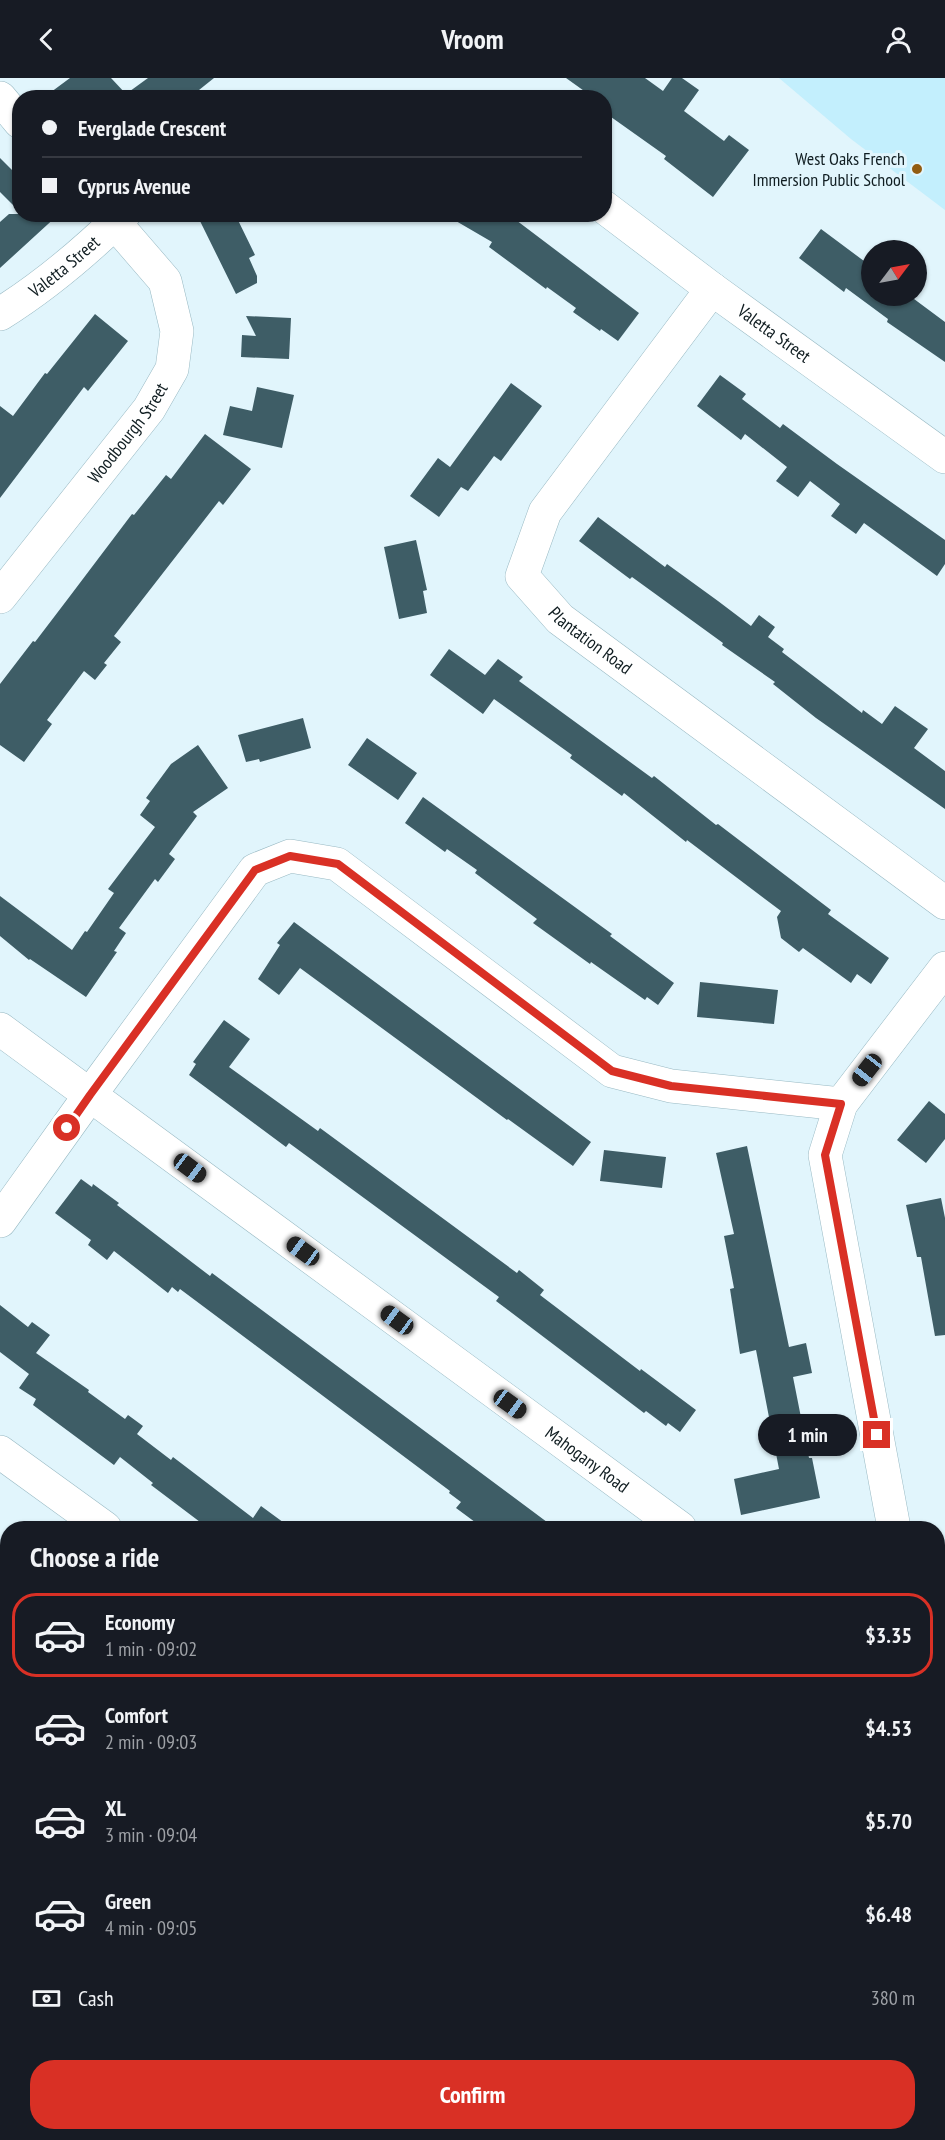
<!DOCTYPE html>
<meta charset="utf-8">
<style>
:root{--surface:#171b24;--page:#20242c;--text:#f1f3f6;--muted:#9ea1a6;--line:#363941;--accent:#d93025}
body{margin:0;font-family:"PT Sans Narrow",sans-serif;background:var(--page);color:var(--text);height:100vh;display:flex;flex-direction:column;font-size:22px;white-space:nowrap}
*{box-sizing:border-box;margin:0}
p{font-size:20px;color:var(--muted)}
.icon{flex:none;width:33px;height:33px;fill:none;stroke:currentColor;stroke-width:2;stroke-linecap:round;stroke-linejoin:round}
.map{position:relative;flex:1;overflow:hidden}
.drawer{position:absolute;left:0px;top:1443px;width:945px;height:620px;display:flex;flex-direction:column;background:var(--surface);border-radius:24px 24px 0 0;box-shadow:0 2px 4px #0004}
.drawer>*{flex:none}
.banner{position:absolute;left:12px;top:12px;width:600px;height:132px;border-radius:24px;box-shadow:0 2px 4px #0004;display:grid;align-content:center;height:132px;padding:0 30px;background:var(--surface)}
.needle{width:39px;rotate:58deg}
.controls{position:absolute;left:861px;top:162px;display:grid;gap:12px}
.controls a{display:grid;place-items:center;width:66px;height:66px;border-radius:50%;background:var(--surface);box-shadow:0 2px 4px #0004;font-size:30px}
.end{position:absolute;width:27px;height:27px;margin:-14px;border:8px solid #d93025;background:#fff;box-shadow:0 0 0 3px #fff}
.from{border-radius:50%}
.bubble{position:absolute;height:42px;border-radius:21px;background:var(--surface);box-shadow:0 2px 4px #0004;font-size:20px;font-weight:700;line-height:42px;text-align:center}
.car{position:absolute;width:18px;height:36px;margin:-18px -9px;border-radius:8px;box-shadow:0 0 4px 2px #0007;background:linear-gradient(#222 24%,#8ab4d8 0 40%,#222 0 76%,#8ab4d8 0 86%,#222 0)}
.banner b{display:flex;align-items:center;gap:21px;height:57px;font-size:22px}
.banner b+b{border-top:2px solid var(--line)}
.banner i{width:15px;height:15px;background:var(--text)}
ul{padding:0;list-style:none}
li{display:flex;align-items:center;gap:18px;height:84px;margin:0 12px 9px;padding:0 18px;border:3px solid transparent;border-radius:24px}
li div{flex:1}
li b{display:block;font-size:22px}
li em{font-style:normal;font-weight:700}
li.current{border-color:var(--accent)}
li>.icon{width:54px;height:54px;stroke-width:1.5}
h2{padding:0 30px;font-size:27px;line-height:72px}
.pay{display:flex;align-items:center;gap:15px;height:66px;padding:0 30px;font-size:22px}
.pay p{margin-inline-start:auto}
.primary-button{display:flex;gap:12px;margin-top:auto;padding:12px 30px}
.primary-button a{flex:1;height:69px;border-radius:24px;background:var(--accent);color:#fff;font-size:24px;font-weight:700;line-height:69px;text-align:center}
header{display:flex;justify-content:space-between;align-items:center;height:78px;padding:0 30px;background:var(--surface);font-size:27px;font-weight:700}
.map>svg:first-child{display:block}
.built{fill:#c3effd}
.building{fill:#3e5d66}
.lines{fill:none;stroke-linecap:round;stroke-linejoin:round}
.minor-casing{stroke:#98b9c3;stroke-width:34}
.minor{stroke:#fff;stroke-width:33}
.route{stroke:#d93025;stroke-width:8}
.poi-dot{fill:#925c11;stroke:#e1f5fc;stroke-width:2}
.labels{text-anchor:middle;stroke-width:6;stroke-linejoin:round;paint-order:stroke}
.poi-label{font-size:18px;fill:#101d21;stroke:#e1f5fc;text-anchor:end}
.street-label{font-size:18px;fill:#101d21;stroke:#e1f5fc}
</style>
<header><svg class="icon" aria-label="back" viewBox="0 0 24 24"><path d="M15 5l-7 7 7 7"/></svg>Vroom<svg class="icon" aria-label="person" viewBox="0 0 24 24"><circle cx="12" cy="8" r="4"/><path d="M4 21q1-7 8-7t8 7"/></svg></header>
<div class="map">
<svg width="945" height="2062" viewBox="0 0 945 2062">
<rect width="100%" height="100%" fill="#e1f5fc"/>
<path class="built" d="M779 0H945V132L851 61Z"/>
<path class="building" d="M70 0H111L126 16 148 0H214L189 20H43Z
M566 0H645L663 13 672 0H682L699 12 684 33 724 63 729 57 749 72 713 119 664 81 666 78 604 34V20H594Z
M0 80 20 100V134L0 114Z
M9 136H59L0 190V144Z
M213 136H235L255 177 249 180 257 198V205L236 216 200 143Z
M444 136H508L639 235 618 263 601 251 600 253 573 234 576 230 547 209 546 211 489 169 492 164Z
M821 151 872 189V218H910L945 244V284L887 244 888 241 846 210 844 214 799 180Z
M95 236 128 263 88 313 84 309 0 420V328L13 338 45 295 47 296Z
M246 238 291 240 289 281 241 279 242 257 256 258Z
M720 297 746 316 742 321 780 350 783 346 837 386 945 462V486L937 498 864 445 856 456 831 438 840 426 810 403 798 419 776 403 787 389 745 356 741 362 697 328Z
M511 305 542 328 501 383 494 378 468 413 461 409 439 439 410 418 438 380 450 389Z
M257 309 294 317 282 370 223 357 230 328 252 333Z
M205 356 251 391 223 427 219 423 114 558 121 564 104 585 107 587 95 602 84 593 47 642 52 646 24 684 0 667V606L33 563 35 564 67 522 132 436 134 437 166 397 171 401Z
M598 439 665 489 667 486 718 523 751 548 759 537 775 549 768 559 784 571 782 574 862 635 863 632 882 646 895 628 928 651 914 670 945 693V731L816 640 773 606 775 604 722 567 723 565 632 499 630 501 579 463Z
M416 462 427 512 423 513 427 535 399 541 384 469Z
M449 571 485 597 498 581 523 599 519 603 652 700 654 698 716 747 718 746 831 832 828 836 889 880 871 906 857 896 851 905 803 870 799 874 781 860 777 839 781 833 687 762 686 764 624 715 622 718 570 680 572 677 494 621 483 636 430 597Z
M303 640 311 670 260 684 259 681 246 684 238 657Z
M367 660 417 695 398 722 348 687Z
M198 667 228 710 193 734 197 738 169 776 175 781 158 804 155 801 119 850 126 855 114 873 117 874 86 919 30 881 29 882 0 858V818L72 872 85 853 87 854 114 815 108 811 155 749 140 737 150 723 146 720 171 686Z
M423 719 612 856 610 858 674 905 658 927 647 919 645 922 591 884 590 886 533 845 537 841 475 795 477 792 447 771 445 774 405 745Z
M294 844 591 1064 573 1088 508 1041 507 1042 300 890 279 917 258 901 280 867 277 865Z
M700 904 778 912 774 946 697 939Z
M224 942 250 961 229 989 318 1053 320 1050 517 1195 519 1192 544 1212 540 1217 640 1293 641 1291 696 1332 680 1354 668 1345 666 1348 646 1333 644 1335 496 1223 499 1219 289 1065 286 1069 189 997 196 986 193 984Z
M929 1023 945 1036V1061L926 1085 897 1062Z
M747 1068 789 1269 806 1265 812 1295 793 1299 809 1380H812L820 1420 741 1437 734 1401 779 1391 756 1272 740 1276 730 1211 734 1210 724 1158 734 1156 716 1075Z
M604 1072 666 1079 662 1110 600 1103Z
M81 1101 92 1109 93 1106 119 1125 117 1127 210 1198 212 1195 555 1450H483L456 1430 461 1424 449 1415 450 1413 180 1211 178 1214 172 1209 168 1215 114 1173 107 1182 88 1167 91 1162 55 1135Z
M941 1120 945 1140V1257L935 1258 921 1179H917L906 1127Z
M0 1227 28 1249 32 1244 50 1257 36 1275 89 1312 88 1314 125 1341 128 1337 143 1348 137 1356 171 1382 173 1379 253 1440 261 1428 291 1450H208L151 1407 153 1405 120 1379 114 1387 33 1327 36 1321 19 1310 29 1296 0 1274Z"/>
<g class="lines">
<g class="minor-casing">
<g id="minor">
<path d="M0 20 20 44"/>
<path id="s1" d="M604 129 712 211 945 379"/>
<path id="s2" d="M712 211 545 434 522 498 560 541 945 825"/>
<path id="s3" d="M0 236C45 208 86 173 124 136"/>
<path id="s4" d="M0 519 149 331 172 291 177 253 165 203 115 145 106 136"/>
<path id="s5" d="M0 951 680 1450"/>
<path d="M0 1143 90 1017 255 792 290 778 337 786 612 993 671 1008 841 1026"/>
<path d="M0 1374 105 1450"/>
<path d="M894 1450 825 1077 841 1026 945 890"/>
<path d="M938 1677 944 1712 938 1729"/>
<path d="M0 1781 8 1786"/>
<path d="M319 2055 320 2062"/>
<path d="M725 2055 726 2062"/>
</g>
</g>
<use href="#minor" class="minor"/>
</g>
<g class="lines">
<path class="route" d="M67 1050 90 1017 255 792 290 778 338 786 612 993 671 1008 841 1026 825 1077 877 1357"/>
</g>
<circle class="poi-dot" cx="917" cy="91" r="6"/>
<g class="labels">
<g class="poi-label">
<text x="905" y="87">West Oaks French<tspan x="905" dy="21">Immersion Public School</tspan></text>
</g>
<g class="street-label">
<text dy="6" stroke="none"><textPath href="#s3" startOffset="80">Valetta Street</textPath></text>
<text dy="6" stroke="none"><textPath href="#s1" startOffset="212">Valetta Street</textPath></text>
<text dy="6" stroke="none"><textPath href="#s4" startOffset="208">Woodbourgh Street</textPath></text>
<text dy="6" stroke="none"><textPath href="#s2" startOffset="441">Plantation Road</textPath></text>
<text dy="6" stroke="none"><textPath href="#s5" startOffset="728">Mahogany Road</textPath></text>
</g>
</g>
</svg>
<div class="controls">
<a><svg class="needle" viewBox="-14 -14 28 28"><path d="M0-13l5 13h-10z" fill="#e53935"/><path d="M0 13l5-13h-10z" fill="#9ea1a6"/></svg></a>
</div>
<i class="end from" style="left:67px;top:1050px"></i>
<i class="end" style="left:877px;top:1357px"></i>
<div class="bubble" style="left:758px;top:1336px;width:99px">1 min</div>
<i class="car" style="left:867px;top:992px;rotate:218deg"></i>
<i class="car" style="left:190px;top:1090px;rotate:127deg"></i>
<i class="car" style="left:303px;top:1173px;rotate:306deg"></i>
<i class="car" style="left:397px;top:1242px;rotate:306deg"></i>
<i class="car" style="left:510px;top:1326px;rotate:126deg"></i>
<div class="banner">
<b><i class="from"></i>Everglade Crescent</b>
<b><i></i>Cyprus Avenue</b>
</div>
<section class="drawer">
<h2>Choose a ride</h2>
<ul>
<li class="current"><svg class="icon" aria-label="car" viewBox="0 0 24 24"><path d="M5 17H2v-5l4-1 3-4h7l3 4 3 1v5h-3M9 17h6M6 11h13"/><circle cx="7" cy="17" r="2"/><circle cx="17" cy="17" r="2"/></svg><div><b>Economy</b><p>1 min · 09:02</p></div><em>$3.35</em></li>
<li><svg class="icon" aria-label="car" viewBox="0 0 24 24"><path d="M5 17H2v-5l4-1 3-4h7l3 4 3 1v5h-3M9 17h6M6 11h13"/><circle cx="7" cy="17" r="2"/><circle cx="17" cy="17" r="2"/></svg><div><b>Comfort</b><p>2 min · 09:03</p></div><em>$4.53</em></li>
<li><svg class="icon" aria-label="car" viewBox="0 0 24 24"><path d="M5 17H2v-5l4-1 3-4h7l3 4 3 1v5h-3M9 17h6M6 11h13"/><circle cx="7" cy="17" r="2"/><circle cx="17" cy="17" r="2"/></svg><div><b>XL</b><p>3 min · 09:04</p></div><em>$5.70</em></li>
<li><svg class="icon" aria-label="car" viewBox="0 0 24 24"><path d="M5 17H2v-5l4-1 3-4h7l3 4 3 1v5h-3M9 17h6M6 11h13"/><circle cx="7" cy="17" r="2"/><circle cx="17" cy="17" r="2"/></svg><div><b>Green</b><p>4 min · 09:05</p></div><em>$6.48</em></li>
</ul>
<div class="pay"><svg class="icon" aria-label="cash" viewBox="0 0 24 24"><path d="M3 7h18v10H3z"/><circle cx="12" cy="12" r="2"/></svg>Cash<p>380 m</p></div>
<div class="primary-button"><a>Confirm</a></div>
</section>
</div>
